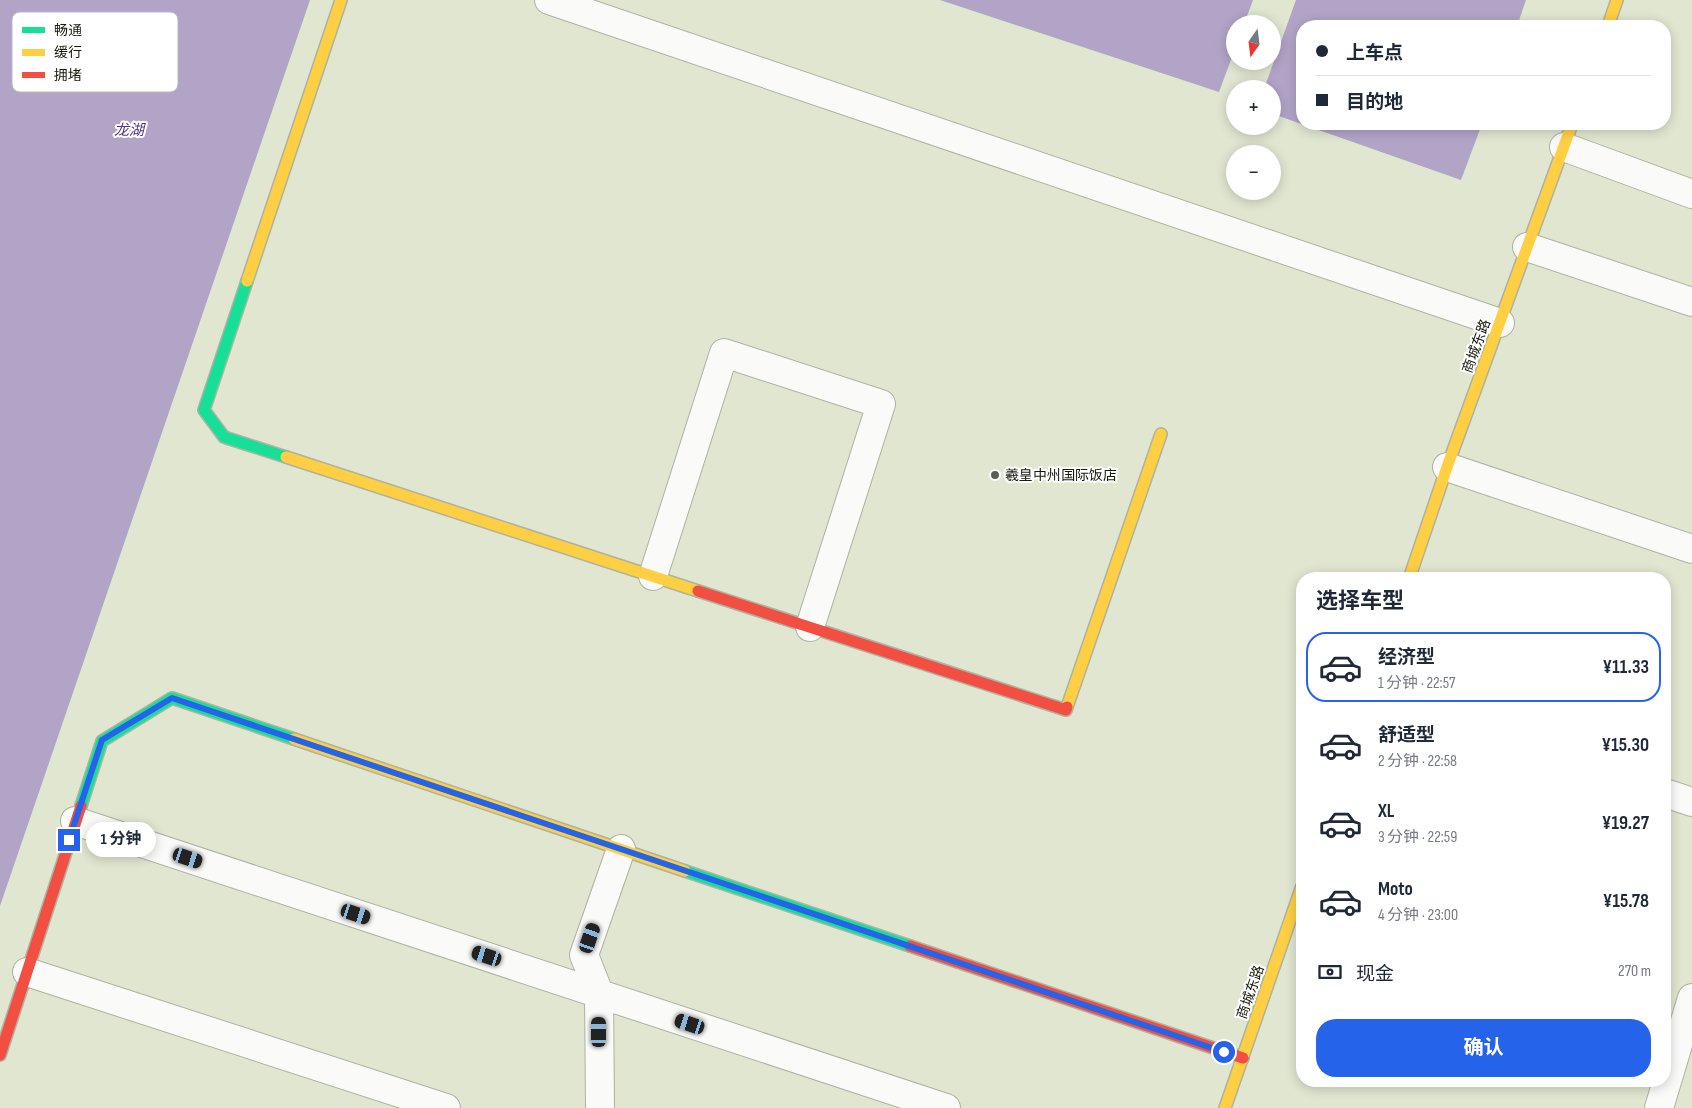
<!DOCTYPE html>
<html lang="zh">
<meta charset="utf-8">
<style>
:root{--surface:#fff;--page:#f6f6f7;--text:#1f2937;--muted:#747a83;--line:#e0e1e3;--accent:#2563eb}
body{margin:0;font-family:"Sofia Sans Condensed","Noto Sans SC",sans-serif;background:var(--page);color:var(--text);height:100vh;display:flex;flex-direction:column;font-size:19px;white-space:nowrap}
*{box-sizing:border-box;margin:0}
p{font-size:16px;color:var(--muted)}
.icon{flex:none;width:28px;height:28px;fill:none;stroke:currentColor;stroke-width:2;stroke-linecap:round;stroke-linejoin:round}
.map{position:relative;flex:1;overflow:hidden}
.details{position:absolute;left:1296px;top:572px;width:375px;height:515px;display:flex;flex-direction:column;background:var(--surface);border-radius:20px;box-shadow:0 2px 12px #0003}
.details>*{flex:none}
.hud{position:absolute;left:1296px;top:20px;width:375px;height:110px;border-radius:20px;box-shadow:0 2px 12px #0003;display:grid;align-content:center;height:110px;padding:0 20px;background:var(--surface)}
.needle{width:32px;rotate:194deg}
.tools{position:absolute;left:1226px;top:15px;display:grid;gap:10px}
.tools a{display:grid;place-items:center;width:55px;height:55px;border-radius:50%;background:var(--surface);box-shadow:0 2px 12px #0003;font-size:25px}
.end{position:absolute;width:22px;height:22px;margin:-11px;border:6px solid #2563eb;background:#fff;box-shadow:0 0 0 2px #fff}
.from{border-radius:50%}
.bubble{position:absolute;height:35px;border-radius:18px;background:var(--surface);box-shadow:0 2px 12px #0003;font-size:16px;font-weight:700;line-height:35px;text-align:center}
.car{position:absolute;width:15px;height:30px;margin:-15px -8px;border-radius:6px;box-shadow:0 0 4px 1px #0007;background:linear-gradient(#222 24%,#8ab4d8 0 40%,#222 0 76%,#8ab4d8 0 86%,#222 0)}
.hud b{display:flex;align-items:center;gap:18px;height:48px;font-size:19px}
.hud b+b{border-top:1px solid var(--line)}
.hud i{width:12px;height:12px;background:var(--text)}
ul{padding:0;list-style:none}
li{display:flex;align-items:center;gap:15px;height:70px;margin:0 10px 8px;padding:0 10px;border:2px solid transparent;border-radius:20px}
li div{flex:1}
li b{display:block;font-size:19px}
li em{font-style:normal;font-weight:700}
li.on{border-color:var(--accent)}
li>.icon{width:45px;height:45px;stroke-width:1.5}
h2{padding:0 20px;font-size:22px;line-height:60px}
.pay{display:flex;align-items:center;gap:12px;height:55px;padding:0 20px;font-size:19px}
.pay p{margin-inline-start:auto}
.button{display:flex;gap:10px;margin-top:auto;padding:10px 20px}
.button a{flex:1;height:58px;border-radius:20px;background:var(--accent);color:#fff;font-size:20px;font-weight:700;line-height:58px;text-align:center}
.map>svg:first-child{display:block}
.water{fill:#b2a4c7}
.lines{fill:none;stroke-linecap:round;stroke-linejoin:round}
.street-casing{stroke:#adb2a1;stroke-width:30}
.fast-casing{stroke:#adb2a1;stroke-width:14}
.slow-casing{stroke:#adb2a1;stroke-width:14}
.jam-casing{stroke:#adb2a1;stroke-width:14}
.street{stroke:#fafbf8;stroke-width:28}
.fast{stroke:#16e098;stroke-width:11}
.slow{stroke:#ffcf43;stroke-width:11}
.jam{stroke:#f24e42;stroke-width:11}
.route{stroke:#2563eb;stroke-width:6}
.poi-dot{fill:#5d6151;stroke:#fff;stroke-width:2}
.labels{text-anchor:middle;stroke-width:4;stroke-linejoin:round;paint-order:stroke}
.street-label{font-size:14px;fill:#16190c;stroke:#fff}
.poi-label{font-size:14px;fill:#16190c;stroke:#fff;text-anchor:start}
.water-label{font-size:15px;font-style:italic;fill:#563680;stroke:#fff}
.key{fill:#fff;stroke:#b9bab6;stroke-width:1}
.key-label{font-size:14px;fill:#16190c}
</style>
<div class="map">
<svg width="1692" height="1108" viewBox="0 0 1692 1108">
<rect width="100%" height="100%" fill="#e0e6d0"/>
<path class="water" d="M0 0H310L0 906Z
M940 0H1253L1244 24H1235V49L1219 92Z
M1296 0H1526L1517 26H1302V124H1482L1461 180 1273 114 1272 89H1264Z"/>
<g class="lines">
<g class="street-casing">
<path id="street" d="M549 0 1500 323
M1564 147 1692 194
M1527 247 1692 302
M1447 467 1692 549
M653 576 724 353 881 404 810 627
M1665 793 1692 802
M75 821 946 1108
M27 972 446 1108
M600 1108 599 993 584 955 621 849
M1659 1108 1692 998"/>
</g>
<g class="fast-casing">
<path id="fast" d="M247 281 204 410 224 437 286 457
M81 806 102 741 172 698 294 739
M685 871 910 946"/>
</g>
<g class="slow-casing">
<path id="slow" d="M1608 26 1617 0
M247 281 341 0
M286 457 698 591
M1409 579 1447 467 1572 124
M1067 707 1161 434
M294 739 685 871
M1225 1108 1302 886"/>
</g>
<g class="jam-casing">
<path id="jam" d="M698 591 1066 710 1067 707
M910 946 1243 1058
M0 1055 81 806"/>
</g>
<use href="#street" class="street"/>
<use href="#fast" class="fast"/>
<use href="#slow" class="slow"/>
<use href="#jam" class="jam"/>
</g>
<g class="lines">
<path class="route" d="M69 840 102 740 172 698 1224 1052"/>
</g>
<circle class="poi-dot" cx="995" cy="475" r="5"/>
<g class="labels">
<g class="street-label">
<text transform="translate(1476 346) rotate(-70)" y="5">商城东路</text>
<text transform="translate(1250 992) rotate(-71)" y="5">商城东路</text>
</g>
<g class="poi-label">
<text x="1005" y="480">羲皇中州国际饭店</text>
</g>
<g class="water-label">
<text x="129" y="135">龙湖</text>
</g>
</g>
<rect x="12" y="12" width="166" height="80" rx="8" class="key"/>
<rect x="22" y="27" width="23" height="6" fill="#16e098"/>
<rect x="22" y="49" width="23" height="7" fill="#ffcf43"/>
<rect x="22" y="72" width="23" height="6" fill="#f24e42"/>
<g class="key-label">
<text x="54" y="35">畅通</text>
<text x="54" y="57">缓行</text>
<text x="54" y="80">拥堵</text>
</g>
</svg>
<div class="tools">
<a><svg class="needle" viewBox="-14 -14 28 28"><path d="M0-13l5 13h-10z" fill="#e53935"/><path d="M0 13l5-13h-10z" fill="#747a83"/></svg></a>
<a>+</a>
<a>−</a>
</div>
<i class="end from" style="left:1224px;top:1052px"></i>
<i class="end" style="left:69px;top:840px"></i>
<div class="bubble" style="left:86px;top:822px;width:70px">1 分钟</div>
<i class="car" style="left:188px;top:858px;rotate:108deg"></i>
<i class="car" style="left:356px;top:914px;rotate:108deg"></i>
<i class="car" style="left:590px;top:938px;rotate:19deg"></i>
<i class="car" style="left:487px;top:956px;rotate:288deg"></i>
<i class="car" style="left:690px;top:1024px;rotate:288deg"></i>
<i class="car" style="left:599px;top:1032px;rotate:0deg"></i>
<div class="hud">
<b><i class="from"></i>上车点</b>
<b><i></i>目的地</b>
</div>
<section class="details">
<h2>选择车型</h2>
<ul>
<li class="on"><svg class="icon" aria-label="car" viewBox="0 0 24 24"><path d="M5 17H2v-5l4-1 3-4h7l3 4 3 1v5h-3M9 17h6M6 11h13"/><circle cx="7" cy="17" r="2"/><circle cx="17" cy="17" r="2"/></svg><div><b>经济型</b><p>1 分钟 · 22:57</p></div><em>¥11.33</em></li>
<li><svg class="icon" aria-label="car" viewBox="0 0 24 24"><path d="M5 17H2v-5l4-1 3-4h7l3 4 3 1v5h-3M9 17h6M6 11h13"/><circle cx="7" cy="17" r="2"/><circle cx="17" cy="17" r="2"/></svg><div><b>舒适型</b><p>2 分钟 · 22:58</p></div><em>¥15.30</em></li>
<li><svg class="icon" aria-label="car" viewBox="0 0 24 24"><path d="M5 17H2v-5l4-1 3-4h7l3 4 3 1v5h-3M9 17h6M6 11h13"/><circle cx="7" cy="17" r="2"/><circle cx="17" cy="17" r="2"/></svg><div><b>XL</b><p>3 分钟 · 22:59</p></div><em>¥19.27</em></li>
<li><svg class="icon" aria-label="car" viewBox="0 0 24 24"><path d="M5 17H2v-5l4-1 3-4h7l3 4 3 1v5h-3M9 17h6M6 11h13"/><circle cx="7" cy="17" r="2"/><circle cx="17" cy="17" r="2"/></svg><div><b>Moto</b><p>4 分钟 · 23:00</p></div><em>¥15.78</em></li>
</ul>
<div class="pay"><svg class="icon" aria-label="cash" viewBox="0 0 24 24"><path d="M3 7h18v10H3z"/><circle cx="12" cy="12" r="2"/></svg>现金<p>270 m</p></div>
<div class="button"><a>确认</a></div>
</section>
</div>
